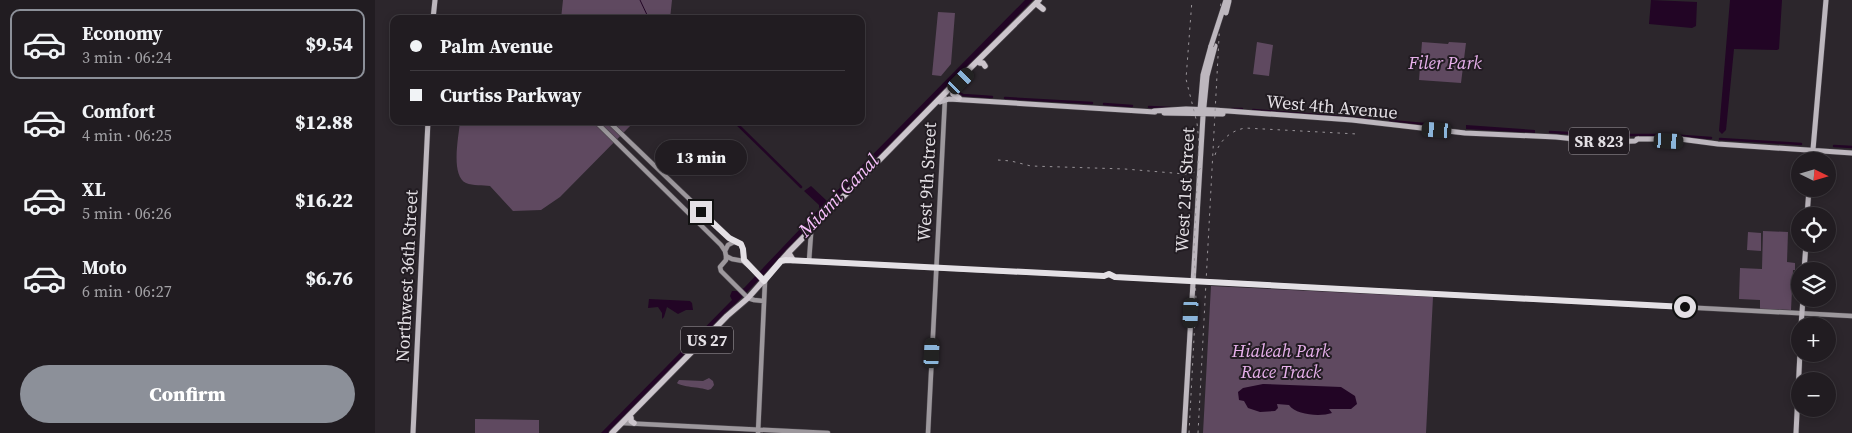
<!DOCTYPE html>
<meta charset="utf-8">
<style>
:root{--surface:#211c21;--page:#29252a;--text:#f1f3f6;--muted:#a2a1a5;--line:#3e3a3f;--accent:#8c9099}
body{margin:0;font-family:"Source Serif 4",serif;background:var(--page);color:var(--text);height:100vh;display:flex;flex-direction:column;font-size:19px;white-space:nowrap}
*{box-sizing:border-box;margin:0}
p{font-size:16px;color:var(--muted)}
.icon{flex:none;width:28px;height:28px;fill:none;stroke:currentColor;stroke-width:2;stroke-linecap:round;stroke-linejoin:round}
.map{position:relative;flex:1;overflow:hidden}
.side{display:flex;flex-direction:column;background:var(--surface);width:375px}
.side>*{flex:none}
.top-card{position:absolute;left:15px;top:15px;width:475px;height:110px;border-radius:10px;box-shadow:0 2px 8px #0003,0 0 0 1px var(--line);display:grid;align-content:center;height:110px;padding:0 20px;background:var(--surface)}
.needle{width:32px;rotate:95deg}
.fabs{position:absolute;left:1416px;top:152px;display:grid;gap:10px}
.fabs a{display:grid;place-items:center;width:45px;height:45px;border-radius:50%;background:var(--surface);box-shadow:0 2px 8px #0003,0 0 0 1px var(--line);font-size:25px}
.end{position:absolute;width:22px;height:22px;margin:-11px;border:6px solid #e4e0e5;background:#111;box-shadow:0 0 0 2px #111}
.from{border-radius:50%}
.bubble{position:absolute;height:35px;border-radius:18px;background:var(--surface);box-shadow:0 2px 8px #0003,0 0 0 1px var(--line);font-size:16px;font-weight:800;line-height:35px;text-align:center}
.car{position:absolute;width:15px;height:30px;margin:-15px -8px;border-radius:6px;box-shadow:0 0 4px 1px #0007;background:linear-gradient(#222 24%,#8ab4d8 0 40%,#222 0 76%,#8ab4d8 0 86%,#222 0)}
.top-card b{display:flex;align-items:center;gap:18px;height:48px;font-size:19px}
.top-card b+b{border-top:1px solid var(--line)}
.top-card i{width:12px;height:12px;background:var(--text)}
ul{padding:9px 0 0;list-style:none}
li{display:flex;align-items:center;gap:15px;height:70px;margin:0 10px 8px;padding:0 10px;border:2px solid transparent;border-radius:10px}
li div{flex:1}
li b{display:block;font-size:19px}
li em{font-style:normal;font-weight:800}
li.active{border-color:var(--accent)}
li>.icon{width:45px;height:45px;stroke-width:1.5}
.cta{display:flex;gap:10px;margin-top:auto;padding:10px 20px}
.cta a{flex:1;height:58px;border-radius:30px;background:var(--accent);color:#fff;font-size:20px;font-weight:800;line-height:58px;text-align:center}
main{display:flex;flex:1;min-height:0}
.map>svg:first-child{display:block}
.green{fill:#5f4960}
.water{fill:#220525}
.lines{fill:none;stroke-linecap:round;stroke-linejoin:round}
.stream{stroke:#220525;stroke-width:1}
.canal{stroke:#220525;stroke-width:2.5}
.secondary-casing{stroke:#49444a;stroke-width:5.5}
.primary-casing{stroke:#49444a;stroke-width:6}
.trunk-casing{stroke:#49444a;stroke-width:7}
.secondary{stroke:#9d989d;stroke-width:4.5}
.primary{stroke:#bdb7be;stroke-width:5}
.trunk{stroke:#ccc5cc;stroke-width:5.5}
.rail{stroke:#999499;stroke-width:1;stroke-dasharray:2.5 5;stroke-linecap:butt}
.primary-bridge-casing{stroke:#49444a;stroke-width:6;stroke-linecap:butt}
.primary-bridge{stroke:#bdb7be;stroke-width:5}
.route{stroke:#e4e0e5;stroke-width:6}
.labels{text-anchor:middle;stroke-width:4;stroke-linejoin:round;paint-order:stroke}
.shield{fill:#221c22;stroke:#aaa5aa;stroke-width:1}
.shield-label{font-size:16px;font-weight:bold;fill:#e4e0e5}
.park-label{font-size:18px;font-style:italic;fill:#e8b1ec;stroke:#221c22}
.street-label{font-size:18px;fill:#e4e0e5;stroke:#221c22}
.water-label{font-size:19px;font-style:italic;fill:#f8c0fc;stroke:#221c22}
</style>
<main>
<section class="side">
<ul>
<li class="active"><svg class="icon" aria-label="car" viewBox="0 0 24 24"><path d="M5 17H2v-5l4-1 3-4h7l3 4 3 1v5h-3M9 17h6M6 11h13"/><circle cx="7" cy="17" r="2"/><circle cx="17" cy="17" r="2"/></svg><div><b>Economy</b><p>3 min · 06:24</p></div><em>$9.54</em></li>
<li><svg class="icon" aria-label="car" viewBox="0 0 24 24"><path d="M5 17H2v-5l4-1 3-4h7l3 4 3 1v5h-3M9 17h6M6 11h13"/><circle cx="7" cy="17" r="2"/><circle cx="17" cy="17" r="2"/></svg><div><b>Comfort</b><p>4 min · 06:25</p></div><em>$12.88</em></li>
<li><svg class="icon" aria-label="car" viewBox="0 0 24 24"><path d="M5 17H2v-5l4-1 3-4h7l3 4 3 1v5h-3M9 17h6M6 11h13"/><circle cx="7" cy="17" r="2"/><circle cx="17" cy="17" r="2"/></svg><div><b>XL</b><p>5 min · 06:26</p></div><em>$16.22</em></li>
<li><svg class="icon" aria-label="car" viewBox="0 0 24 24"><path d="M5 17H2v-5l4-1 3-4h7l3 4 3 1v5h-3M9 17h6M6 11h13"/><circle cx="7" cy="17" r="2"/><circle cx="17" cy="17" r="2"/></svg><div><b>Moto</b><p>6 min · 06:27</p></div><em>$6.76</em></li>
</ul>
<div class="cta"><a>Confirm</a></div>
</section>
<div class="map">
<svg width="1477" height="433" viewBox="0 0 1477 433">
<rect width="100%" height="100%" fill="#2c262c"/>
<path class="green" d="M188 0H297L295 19H186Z
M563 12 580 13 576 64 566 76 557 75Z
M882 42 898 45 894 76 878 74Z
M1047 42 1073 44 1074 42 1091 43 1086 83 1044 80Z
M85 121H260L185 197 166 210 138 211 115 186C108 185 98 186 91 183 75 175 84 136 85 121Z
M1388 231 1413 232 1412 262 1420 263V270H1418L1416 310 1385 309V300L1364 299 1365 268 1387 269Z
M1373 232 1386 233V251L1372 250Z
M836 286 1058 297 1051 433H828Z
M334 378 338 381 339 385 336 389 333 390C325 387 306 387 302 383L304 380 328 381Z
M100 419 164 420V433H100Z"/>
<path class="water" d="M650 0H658L234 433H226L357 300 355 296 357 291H363L369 288 444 209V205L429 191 436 186 452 201Z
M1276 0 1322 2 1321 26 1317 28 1274 24Z
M1355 0H1407L1404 49 1402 50 1359 49 1351 130 1347 134 1344 131Z
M1091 125 1160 130V133L1091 129Z
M274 299 315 301 317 303 318 310H311L303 314 292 307 289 317 287 319V313L283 307 273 308Z
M888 384 966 387 980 396 982 404 976 409H954L957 413C945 417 921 415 914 405L902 404 903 408 900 411 885 412 873 408 869 401 864 400 863 392 868 388Z"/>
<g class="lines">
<path class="stream" d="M265 0 274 19"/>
<path class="canal" d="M581 92 588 95 617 97
M630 98 717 103
M729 104 757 106
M774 107 795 108
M857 109H867
M878 110 994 119
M1015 121 1060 125
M362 124 426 187
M1175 132 1246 136
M1254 135H1294L1336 138
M1345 139 1426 144
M1459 146 1477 147"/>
<g class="secondary-casing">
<path id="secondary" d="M220 121 346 245 350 251
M233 121 359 242
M351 256V260L345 267 346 271 373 298 379 300 389 301
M411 260 584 269
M434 261 436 234
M583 269 729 276 733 274 740 277 796 280 1477 316
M380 271 368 261 357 259 351 256 350 251 353 245 359 242 366 244 368 249 369 259 390 281 383 433
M247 423 453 433
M553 433 570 98"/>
</g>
<g class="primary-casing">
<path id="primary" d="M58 19 60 0
M565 102 574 99 780 112
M825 110 828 75 836 46
M779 111 811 109 839 110 977 120 1090 133 1181 137 1229 142 1260 141 1263 139
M789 113 848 114
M1262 139H1305L1343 144 1477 153
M1437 161 1451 0
M1432 216 1434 189
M1429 271 1431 244
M1426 326 1428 299
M38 433 53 121
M809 433 828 116 832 76 840 46
M1421 433 1425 352"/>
</g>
<g class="trunk-casing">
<path id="trunk" d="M663 5 668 9
M605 63H608L610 66
M578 89V94L584 98
M415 255 418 260
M256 418V421L259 423
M237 433 352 316 373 298 413 253 572 91 664 0"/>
</g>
<use href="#secondary" class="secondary"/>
<use href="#primary" class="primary"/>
<use href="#trunk" class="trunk"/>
<path class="rail" d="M840 155C845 140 855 131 870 128L982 134
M623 160 636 161 656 166 750 169 810 174 820 172 828 167
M814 433 821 300 819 249 824 142 822 123 811 79 817 0
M823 433 846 0"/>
<g class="primary-bridge-casing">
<path id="primary-bridge" d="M851 13 854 1
M836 46 851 0"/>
</g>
<use href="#primary-bridge" class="primary-bridge"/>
</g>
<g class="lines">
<path class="route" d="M326 212 354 238 366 244 368 249 369 260 389 281 406 261 411 260 729 276 734 274 740 277 796 280 1310 307"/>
</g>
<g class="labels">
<g class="shield">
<rect x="1194" y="127.5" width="60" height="27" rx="4"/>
<rect x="306" y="326.5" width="52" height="27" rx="4"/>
</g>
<g class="shield-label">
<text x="1224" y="147">SR 823</text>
<text x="332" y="346">US 27</text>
</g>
<g class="park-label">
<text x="1070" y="69">Filer Park</text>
<text x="906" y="357">Hialeah Park<tspan x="906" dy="21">Race Track</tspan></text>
</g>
<g class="street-label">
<text transform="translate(957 107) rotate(5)" y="6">West 4th Avenue</text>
<text transform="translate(552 182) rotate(-87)" y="6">West 9th Street</text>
<text transform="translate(810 190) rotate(-87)" y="6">West 21st Street</text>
<text transform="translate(32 276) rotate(-87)" y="6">Northwest 36th Street</text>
</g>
<g class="water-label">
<text transform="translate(463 195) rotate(-46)" y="7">Miami Canal</text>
</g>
</g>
</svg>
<div class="fabs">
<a><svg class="needle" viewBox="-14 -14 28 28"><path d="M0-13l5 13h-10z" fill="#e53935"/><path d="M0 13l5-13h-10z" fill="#a2a1a5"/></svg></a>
<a><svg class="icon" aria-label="locate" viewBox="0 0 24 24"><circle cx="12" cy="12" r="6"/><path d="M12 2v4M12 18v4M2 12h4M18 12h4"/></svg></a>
<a><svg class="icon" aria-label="layers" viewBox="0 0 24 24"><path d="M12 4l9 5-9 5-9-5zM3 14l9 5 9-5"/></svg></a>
<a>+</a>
<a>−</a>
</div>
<i class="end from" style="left:1310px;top:307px"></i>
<i class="end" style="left:326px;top:212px"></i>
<div class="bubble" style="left:280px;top:140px;width:92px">13 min</div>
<i class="car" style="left:586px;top:81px;rotate:45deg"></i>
<i class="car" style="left:1062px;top:130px;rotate:274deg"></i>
<i class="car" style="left:1294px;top:141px;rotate:93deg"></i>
<i class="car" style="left:816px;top:313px;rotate:183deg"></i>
<i class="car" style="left:557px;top:353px;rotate:3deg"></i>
<div class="top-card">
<b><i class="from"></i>Palm Avenue</b>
<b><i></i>Curtiss Parkway</b>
</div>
</div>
</main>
